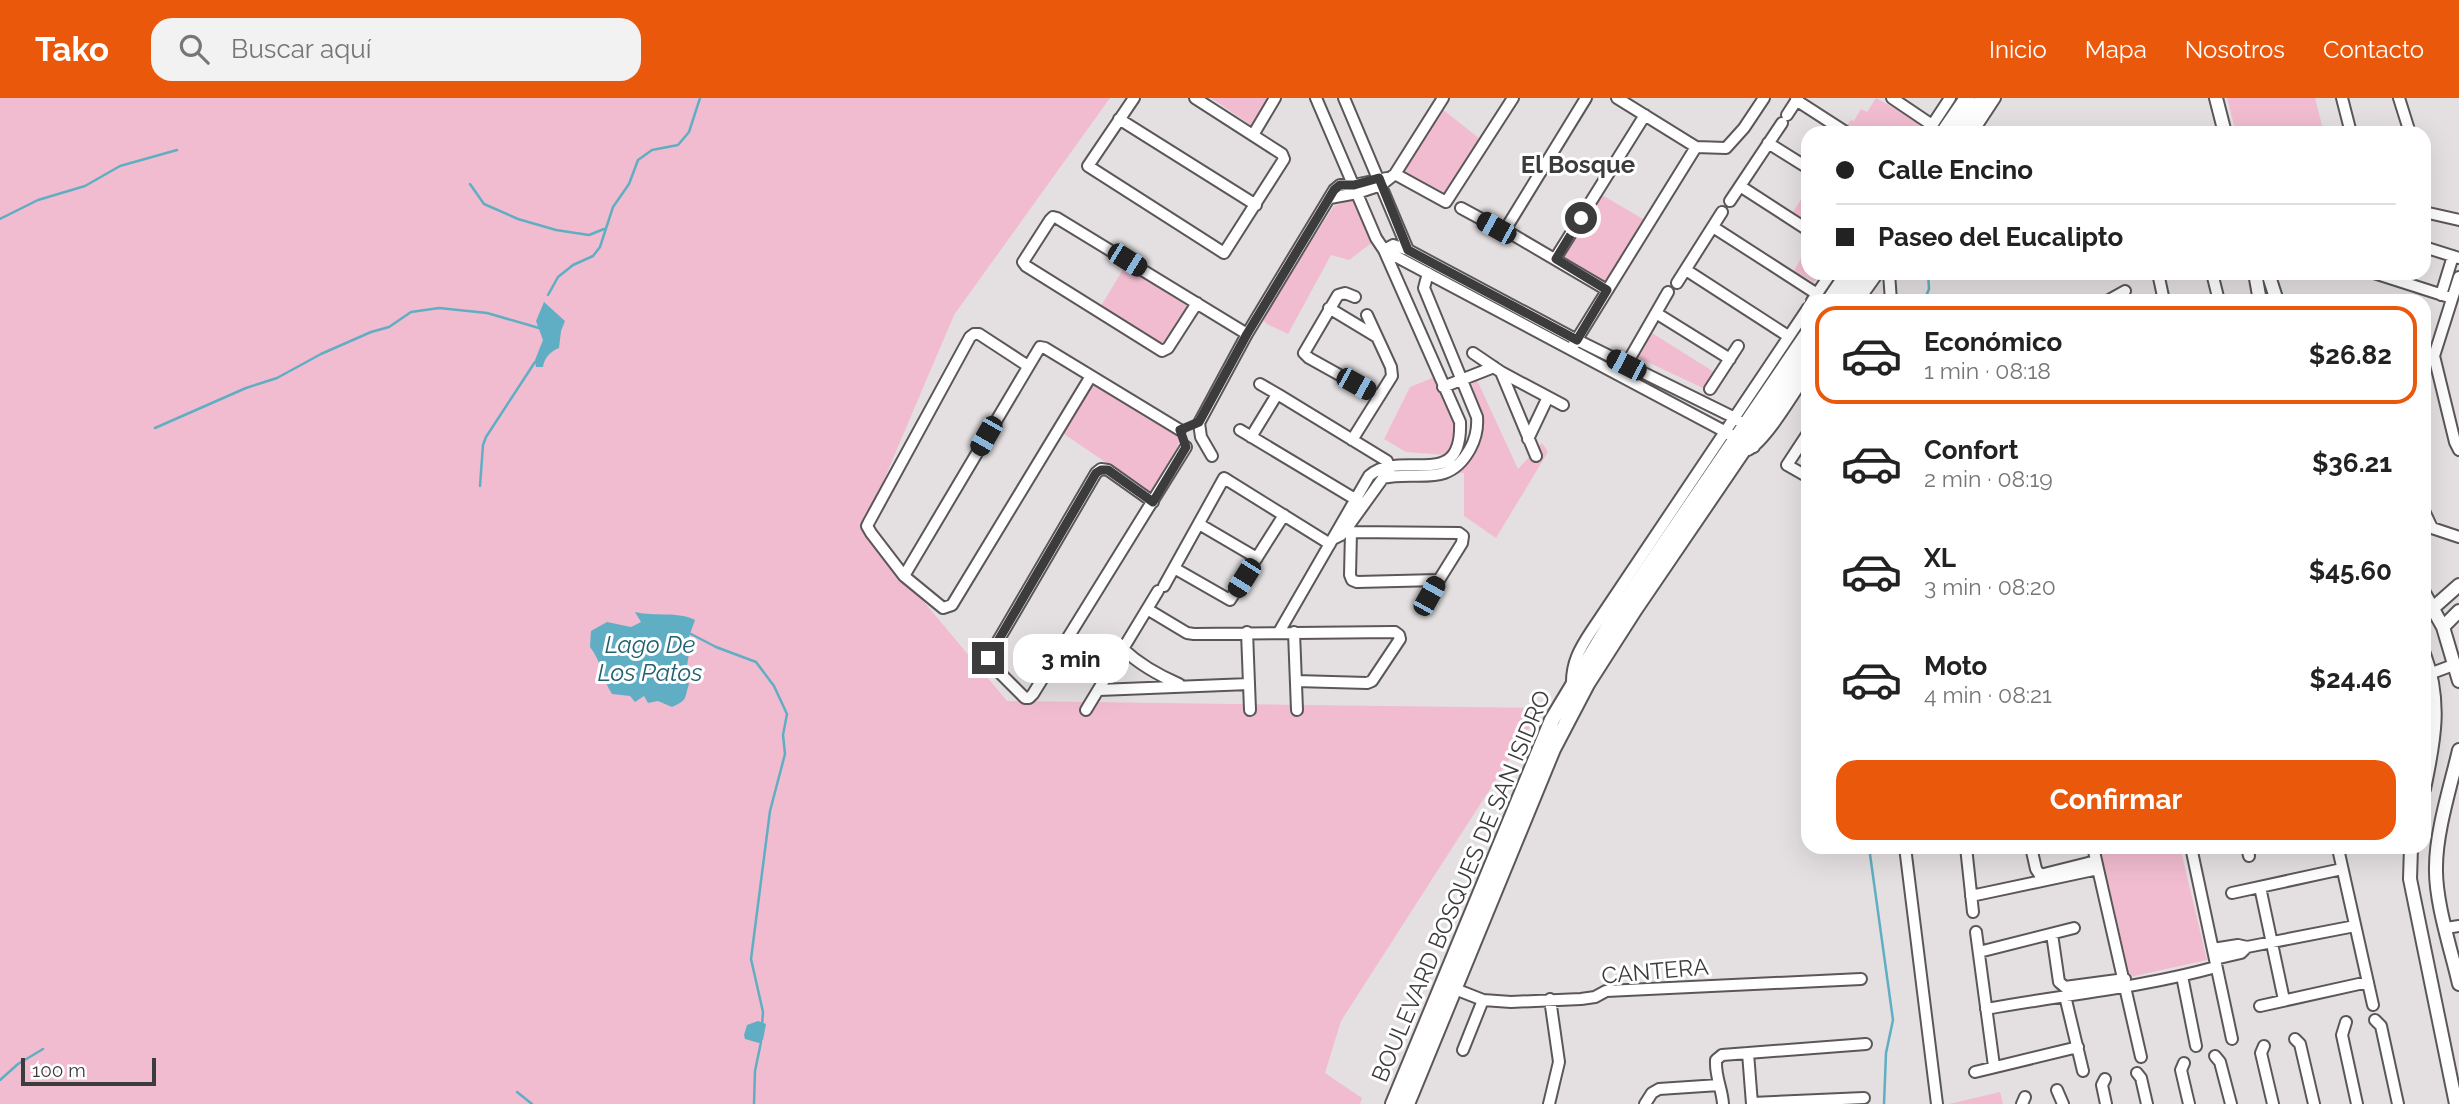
<!DOCTYPE html>
<html lang="es">
<meta charset="utf-8">
<style>
:root{--surface:#fff;--page:#f2f2f2;--text:#222;--muted:#767676;--line:#e0e0e0;--accent:#ea580c}
body{margin:0;font-family:Raleway,sans-serif;background:var(--page);color:var(--text);height:100vh;display:flex;flex-direction:column;font-size:26px;white-space:nowrap}
*{box-sizing:border-box;margin:0}
p{font-size:23px;color:var(--muted)}
.icon{flex:none;width:38px;height:38px;fill:none;stroke:currentColor;stroke-width:2;stroke-linecap:round;stroke-linejoin:round}
.map{position:relative;flex:1;overflow:hidden}
.details{position:absolute;left:1801px;top:196px;width:630px;height:560px;display:flex;flex-direction:column;background:var(--surface);border-radius:21px;box-shadow:0 7px 28px #0002}
.details>*{flex:none}
.banner{position:absolute;left:1801px;top:28px;width:630px;height:154px;border-radius:21px;box-shadow:0 7px 28px #0002;display:grid;align-content:center;height:154px;padding:0 35px;background:var(--surface)}
.scale{position:absolute;left:21px;bottom:18px;width:135px;box-sizing:border-box;padding-left:7px;border:4px solid #3d3c3d;border-top:0;font-size:19px;line-height:24px;white-space:nowrap;color:#3d3c3d;-webkit-text-stroke:5px #fff;paint-order:stroke}
.end{position:absolute;width:32px;height:32px;margin:-16px;border:9px solid #3d3c3d;background:#fff;box-shadow:0 0 0 4px #fff}
.from{border-radius:50%}
.bubble{position:absolute;height:49px;border-radius:21px;background:var(--surface);box-shadow:0 7px 28px #0002;font-size:23px;font-weight:700;line-height:49px;text-align:center}
.car{position:absolute;width:21px;height:42px;margin:-21px -10px;border-radius:9px;box-shadow:0 0 5px 2px #0007;background:linear-gradient(#222 24%,#8ab4d8 0 40%,#222 0 76%,#8ab4d8 0 86%,#222 0)}
.banner b{display:flex;align-items:center;gap:24px;height:66px;font-size:26px}
.banner b+b{border-top:2px solid var(--line)}
.banner i{width:18px;height:18px;background:var(--text)}
ul{padding:12px 0 0;list-style:none}
li{display:flex;align-items:center;gap:21px;height:98px;margin:0 14px 10px;padding:0 21px;border:4px solid transparent;border-radius:21px}
li div{flex:1}
li b{display:block;font-size:26px}
li em{font-style:normal;font-weight:700}
li.on{border-color:var(--accent)}
li>.icon{width:63px;height:63px;stroke-width:1.5}
.primary-button{display:flex;gap:14px;margin-top:auto;padding:14px 35px}
.primary-button a{flex:1;height:80px;border-radius:21px;background:var(--accent);color:#fff;font-size:28px;font-weight:700;line-height:80px;text-align:center}
header{display:flex;align-items:center;gap:42px;box-sizing:border-box;height:98px;padding:0 35px;background:var(--accent);color:#fff}
header strong{font-size:33px}
nav{display:flex;gap:38px;margin-inline-start:auto;font-size:24px}
.search{width:490px;height:63px;background:var(--page);display:flex;align-items:center;gap:18px;box-sizing:border-box;padding:0 24px;border-radius:21px;color:var(--muted);font-size:26px}
.map>svg:first-child{display:block}
.green{fill:#f1bcd0}
.water{fill:#60aec3}
.lines{fill:none;stroke-linecap:round;stroke-linejoin:round}
.stream{stroke:#60aec3;stroke-width:2.5}
.minor-casing{stroke:#5b5759;stroke-width:14}
.tertiary-casing{stroke:#5b5759;stroke-width:16}
.secondary-casing{stroke:#5b5759;stroke-width:18}
.minor{stroke:#fff;stroke-width:10}
.tertiary{stroke:#fff;stroke-width:12}
.secondary{stroke:#fff;stroke-width:14}
.route{stroke:#3d3c3d;stroke-width:9}
.labels{text-anchor:middle;stroke-width:6;stroke-linejoin:round;paint-order:stroke}
.street-label{font-size:23px;fill:#3d3c3d;stroke:#fff}
.neighbourhood-label{font-size:24px;font-weight:bold;fill:#3d3c3d;stroke:#fff}
.water-label{font-size:24px;font-style:italic;fill:#216070;stroke:#fff}
</style>
<header>
<strong>Tako</strong>
<div class="search"><svg class="icon" aria-label="search" viewBox="0 0 24 24"><circle cx="10" cy="10" r="6"/><path d="M15 15l6 6"/></svg>Buscar aquí</div>
<nav><a>Inicio</a><a>Mapa</a><a>Nosotros</a><a>Contacto</a></nav>
</header>
<div class="map">
<svg width="2459" height="1006" viewBox="0 0 2459 1006">
<rect width="100%" height="100%" fill="#e4e0e1"/>
<path class="green" d="M0 0H1110L954 217 863 431 1007 603 1542 610 1341 923 1325 975 1362 1000 1360 1006H0Z
M1211 0H1270L1252 28Z
M1876 0 1921 25 1914 35H1861L1847 27 1851 22 1854 23 1861 11 1867 14Z
M2227 0H2315L2324 35H2236Z
M1441 10 1480 41 1447 96 1404 73Z
M1808 90V123L1793 114Z
M1597 94 1648 124 1608 188 1556 160Z
M1352 102 1373 144 1349 162 1331 157 1288 236 1267 226 1261 220 1334 108Z
M1806 150 1808 175H1821L1814 184 1794 173Z
M1125 168 1187 208 1162 247 1101 208Z
M1652 235 1714 274 1705 291 1639 260Z
M1437 278 1460 330 1457 346 1446 357 1406 354 1384 341 1410 289Z
M1092 282 1181 341 1154 397 1061 334Z
M1477 282 1518 371 1542 345 1548 354 1496 440 1464 418V375L1454 374 1472 350 1483 325 1472 286Z
M2100 749H2180L2207 862 2130 879Z
M2000 994 2003 1006H1949Z"/>
<path class="water" d="M544 204 565 223 561 233 559 250C551 253 544 260 543 269H536L535 262 543 242 536 223Z
M635 514C655 519 678 513 695 522L685 550 689 555 685 581 689 586C684 601 688 602 672 609L658 603 648 605 644 598 635 604 630 598 612 596C602 581 602 564 590 549L591 533 607 524 631 529 641 524Z
M758 923 766 926 763 942 759 945 745 941 744 937 747 927Z"/>
<g class="lines">
<path class="stream" d="M470 86 484 106 518 121 556 132 589 137 604 131
M0 121 38 102 85 88 120 68 177 52
M548 197 558 179 573 167 593 158 600 149 613 109 629 86 638 62 652 52 678 47 689 34 700 0
M1924 203 1929 191 1928 175
M155 330 246 290 277 280 321 256 371 234 389 229 411 214 439 210 487 215 539 230
M480 388 483 347 486 339 535 264
M691 536 716 549 756 564 774 588 787 616 783 637 785 656 770 713 751 861 763 914 762 927
M1869 749 1893 922 1886 955 1884 1006
M0 982 18 966 43 951
M517 994 532 1006
M754 1006 755 973 761 944"/>
<g class="minor-casing">
<path id="minor" d="M1134 0 1088 68 1224 155 1284 61 1282 56 1195 0
M1344 0 1408 152
M1617 0 1696 49 1726 50 1744 30 1764 0
M1892 0 1932 27
M2342 0 2351 35
M2399 0 2410 35
M1796 2 1847 35
M1787 17 1798 0
M1119 21 1256 107
M1927 35 1950 0
M1972 35 1995 0
M1253 37 1275 0
M1768 45 1808 70
M1395 76 1446 104 1513 0
M1740 88 1808 132
M1330 100 1357 95 1381 87 1395 76 1443 0
M1730 103 1782 25
M1461 110 1496 129 1505 132 1607 192
M2424 114 2459 122
M1713 129 1817 196
M1505 132 1586 0
M2424 149 2459 160
M1384 152 1393 147 1408 152 1577 242 1733 319 1764 337
M1384 152 1754 349
M1555 161 1645 17
M1686 172 1788 238
M1889 175 1891 203
M2158 175 2164 203
M2212 175 2219 203
M2374 175 2452 200
M2459 179 2434 258 2455 344 2459 352
M1677 185 1722 114
M2441 197 2453 158
M1355 199 1345 195 1338 197 1304 255 1309 260 1379 299
M1812 203 1831 175
M1858 203 1878 175
M2107 203 2125 193
M1197 205 1168 250 1162 253 1026 168 1023 164 1050 122 1053 119 1057 120 1247 236
M1329 210 1377 239
M1656 215 1730 261
M1574 246 1696 49
M1473 255 1501 274 1563 307
M1626 267 1668 194
M1028 268 979 236H974L970 239 869 424 867 428 871 435 904 478 943 510 952 507 1091 278
M1501 274 1536 358
M1260 286 1279 297
M1443 289 1494 269
M1710 291 1738 248
M1199 325 1247 236 1334 92 1340 87H1354L1387 80
M1199 325 1201 339 1212 358
M1240 332 1360 404
M1808 335 1787 367 1808 379
M1251 339 1276 298 1279 297 1387 363 1390 371
M1528 341 1548 299
M1352 342 1392 278 1391 269 1367 217
M1748 352C1766 343 1795 293 1808 274
M1153 404 1108 372 1101 371 1096 375 988 560 989 564 1025 600H1029L1033 596 1186 349
M2424 413 2432 430 2459 439
M1199 426 1257 460
M1342 427 1351 434 1459 435 1463 438 1462 445 1429 498
M1351 434 1350 477 1352 482 1357 484 1438 482
M1335 440 1341 437 1347 430 1383 380C1418 372 1448 391 1470 351 1476 340 1478 331 1477 319L1424 190 1428 175
M1174 470 1230 502 1284 417
M904 478 1040 249 1045 250 1180 332
M1164 488 1224 380 1330 446
M1147 511 1187 535 1194 536 1395 534 1399 537 1400 541 1372 583 1367 585 1296 583
M1247 534 1250 612
M1279 534 1369 378C1401 349 1463 396 1460 324L1384 152 1376 140 1316 0
M1294 534 1297 612
M1123 551C1140 567 1158 577 1179 586
M2424 578 2456 566
M1572 588C1571 565 1580 550 1592 532L1808 210
M1099 592 1249 586
M1086 612 1158 493
M1905 749 1937 1006
M1966 749 1973 814
M2031 749 2036 771 2040 777 2096 763
M2093 749 2141 959
M2191 749 2232 941
M2247 749 2249 758
M2339 755 2373 907
M2260 789 2284 902
M2232 795 2342 771
M1971 798 2098 771
M2446 830 2459 828
M1976 834 1994 968
M2052 836 2059 884 2065 889 2125 881
M2213 851 2238 847 2247 849 2355 828
M1979 854 2074 830
M2215 861 2241 855 2247 849
M2182 878 2196 948
M1455 891 1483 902 1511 904 1581 901 1595 899 1606 893 1861 881
M2065 898 2083 973
M2260 908 2368 884
M1986 911C2063 897 2140 890 2216 869
M2375 922 2381 928 2398 1006
M2346 924 2342 937 2357 1006
M2295 941 2300 946 2314 1006
M2264 948 2261 955 2273 1006
M1463 952 1483 902
M1748 955 1752 1006
M2215 958 2220 964 2231 1006
M2184 965 2181 972 2189 1006
M1975 974 2078 949
M2137 975 2141 980 2147 1006
M2105 981 2102 987 2106 1006
M2057 992 2063 1006
M1752 1005 1864 1000
M1549 1006 1559 964 1550 901
M1645 1006 1652 995 1659 991 1719 987
M1723 1006C1722 990 1715 979 1716 962L1722 957 1866 946
M2022 1006 2025 999"/>
</g>
<g class="tertiary-casing">
<path id="tertiary" d="M2216 0 2225 35
M2255 175 2260 203
M2268 175 2277 203
M2424 495 2443 529 2459 583
M2424 518 2459 487
M2443 529 2459 513
M2424 556C2442 603 2434 644 2424 691
M2459 652C2451 687 2436 733 2436 769 2435 804 2451 851 2459 886
M2411 749 2410 781 2456 1006"/>
</g>
<g class="secondary-casing">
<path id="secondary" d="M1943 35 1967 0
M1960 35 1983 0
M1829 203 1848 175
M1844 203 1864 175
M1393 1006 1552 622 1611 524 1808 235
M1407 1006 1553 651 1587 586 1635 511 1808 257"/>
</g>
<use href="#minor" class="minor"/>
<use href="#tertiary" class="tertiary"/>
<use href="#secondary" class="secondary"/>
</g>
<g class="lines">
<path class="route" d="M988 560 1096 375 1101 372H1108L1153 404 1186 349 1180 332 1199 324 1247 236 1334 92 1340 87H1354L1379 80 1408 152 1577 242 1607 192 1556 161 1581 120"/>
</g>
<g class="labels">
<g class="street-label">
<text transform="translate(1461 788) rotate(-67)" y="8">BOULEVARD BOSQUES DE SAN ISIDRO</text>
<text transform="translate(1655 873) rotate(-5)" y="8">CANTERA</text>
</g>
<g class="neighbourhood-label">
<text x="1578" y="75">El Bosque</text>
</g>
<g class="water-label">
<text x="650" y="555">Lago De<tspan x="650" dy="28">Los Patos</tspan></text>
</g>
</g>
</svg>
<div class="scale">100 m</div>
<i class="end from" style="left:1581px;top:120px"></i>
<i class="end" style="left:988px;top:560px"></i>
<div class="bubble" style="left:1013px;top:536px;width:116px">3 min</div>
<i class="car" style="left:1496px;top:130px;rotate:299deg"></i>
<i class="car" style="left:1127px;top:162px;rotate:122deg"></i>
<i class="car" style="left:1626px;top:267px;rotate:297deg"></i>
<i class="car" style="left:1356px;top:286px;rotate:119deg"></i>
<i class="car" style="left:986px;top:338px;rotate:210deg"></i>
<i class="car" style="left:1244px;top:480px;rotate:212deg"></i>
<i class="car" style="left:1429px;top:498px;rotate:29deg"></i>
<div class="banner">
<b><i class="from"></i>Calle Encino</b>
<b><i></i>Paseo del Eucalipto</b>
</div>
<section class="details">
<ul>
<li class="on"><svg class="icon" aria-label="car" viewBox="0 0 24 24"><path d="M5 17H2v-5l4-1 3-4h7l3 4 3 1v5h-3M9 17h6M6 11h13"/><circle cx="7" cy="17" r="2"/><circle cx="17" cy="17" r="2"/></svg><div><b>Económico</b><p>1 min · 08:18</p></div><em>$26.82</em></li>
<li><svg class="icon" aria-label="car" viewBox="0 0 24 24"><path d="M5 17H2v-5l4-1 3-4h7l3 4 3 1v5h-3M9 17h6M6 11h13"/><circle cx="7" cy="17" r="2"/><circle cx="17" cy="17" r="2"/></svg><div><b>Confort</b><p>2 min · 08:19</p></div><em>$36.21</em></li>
<li><svg class="icon" aria-label="car" viewBox="0 0 24 24"><path d="M5 17H2v-5l4-1 3-4h7l3 4 3 1v5h-3M9 17h6M6 11h13"/><circle cx="7" cy="17" r="2"/><circle cx="17" cy="17" r="2"/></svg><div><b>XL</b><p>3 min · 08:20</p></div><em>$45.60</em></li>
<li><svg class="icon" aria-label="car" viewBox="0 0 24 24"><path d="M5 17H2v-5l4-1 3-4h7l3 4 3 1v5h-3M9 17h6M6 11h13"/><circle cx="7" cy="17" r="2"/><circle cx="17" cy="17" r="2"/></svg><div><b>Moto</b><p>4 min · 08:21</p></div><em>$24.46</em></li>
</ul>
<div class="primary-button"><a>Confirmar</a></div>
</section>
</div>
